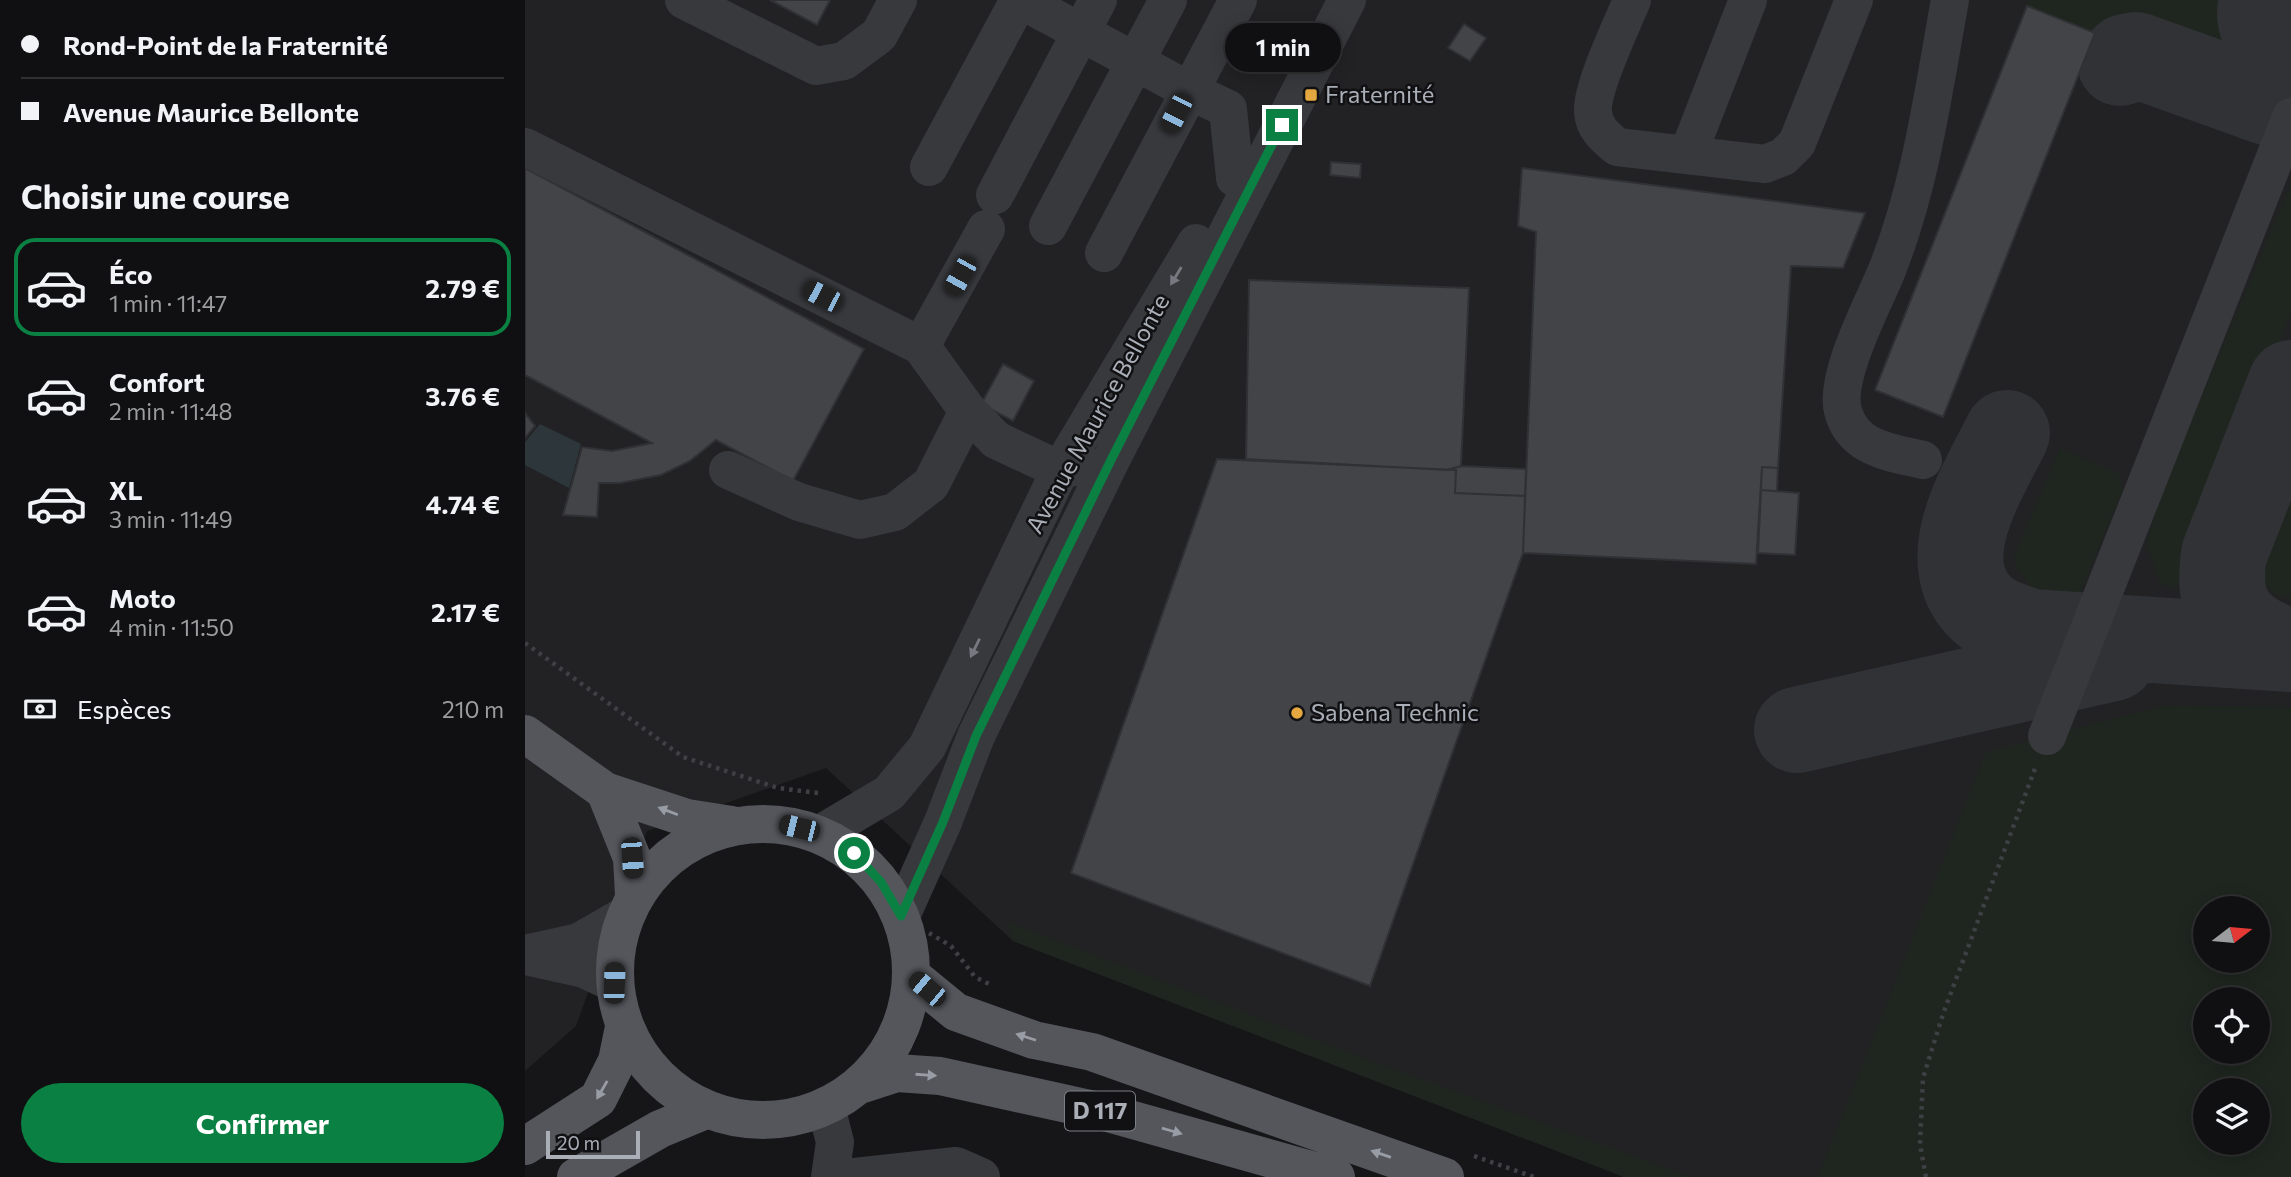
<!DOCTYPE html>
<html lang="fr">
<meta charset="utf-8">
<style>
:root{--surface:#101012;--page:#1e1e20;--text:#f1f3f6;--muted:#9c9d9f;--line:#303032;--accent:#0b8043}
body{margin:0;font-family:Commissioner,sans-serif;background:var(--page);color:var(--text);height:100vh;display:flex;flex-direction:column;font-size:26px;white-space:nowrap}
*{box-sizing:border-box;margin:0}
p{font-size:23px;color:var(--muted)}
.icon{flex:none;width:38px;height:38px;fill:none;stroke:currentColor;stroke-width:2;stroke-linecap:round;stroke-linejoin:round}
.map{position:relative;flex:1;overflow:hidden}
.drawer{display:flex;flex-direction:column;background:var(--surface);width:525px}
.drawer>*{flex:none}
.guide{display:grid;align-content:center;height:154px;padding:0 21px;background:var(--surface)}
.needle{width:46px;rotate:74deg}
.controls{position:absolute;left:1668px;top:896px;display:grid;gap:14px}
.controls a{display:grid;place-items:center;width:77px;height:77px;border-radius:50%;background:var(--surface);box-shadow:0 4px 18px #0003,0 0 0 2px var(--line);font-size:35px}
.scale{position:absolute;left:21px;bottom:18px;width:94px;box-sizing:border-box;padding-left:7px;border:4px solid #a9aeb7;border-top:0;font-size:19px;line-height:24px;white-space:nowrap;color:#a9aeb7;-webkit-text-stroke:5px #111113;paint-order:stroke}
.end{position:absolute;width:32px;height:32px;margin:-16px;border:9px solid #0b8043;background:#fff;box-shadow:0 0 0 4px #fff}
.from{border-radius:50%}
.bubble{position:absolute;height:49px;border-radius:24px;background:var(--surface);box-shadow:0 4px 18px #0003,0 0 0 2px var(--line);font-size:23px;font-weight:700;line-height:49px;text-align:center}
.car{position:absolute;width:21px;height:42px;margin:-21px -10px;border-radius:9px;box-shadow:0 0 5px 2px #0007;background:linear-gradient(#222 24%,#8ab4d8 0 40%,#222 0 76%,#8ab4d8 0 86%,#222 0)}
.guide b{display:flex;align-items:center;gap:24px;height:66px;font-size:26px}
.guide b+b{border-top:2px solid var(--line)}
.guide i{width:18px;height:18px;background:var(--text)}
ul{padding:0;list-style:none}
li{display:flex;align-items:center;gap:21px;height:98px;margin:0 14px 10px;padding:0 7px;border:4px solid transparent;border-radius:21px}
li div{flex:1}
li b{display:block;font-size:26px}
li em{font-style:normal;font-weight:700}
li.on{border-color:var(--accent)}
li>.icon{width:63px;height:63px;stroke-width:1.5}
h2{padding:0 21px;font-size:32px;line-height:84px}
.pay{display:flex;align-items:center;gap:18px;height:77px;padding:0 21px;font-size:26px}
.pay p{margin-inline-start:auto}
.primary-button{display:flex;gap:14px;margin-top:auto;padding:14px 21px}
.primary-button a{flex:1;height:80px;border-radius:42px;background:var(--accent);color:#fff;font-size:28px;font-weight:700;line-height:80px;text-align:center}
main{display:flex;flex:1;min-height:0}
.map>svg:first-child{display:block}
.built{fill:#222225;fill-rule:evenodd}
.green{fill:#1f261f;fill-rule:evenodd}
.water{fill:#2d363b}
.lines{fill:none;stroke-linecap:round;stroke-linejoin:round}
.taxiway{stroke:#303235;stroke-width:86}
.building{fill:#434448;stroke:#303134;stroke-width:2}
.path{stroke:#3e4044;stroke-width:4.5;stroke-dasharray:3.5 5;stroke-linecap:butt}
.minor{stroke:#38393d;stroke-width:38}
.major{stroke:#54565c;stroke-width:38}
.oneway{fill:#767980}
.oneway2{fill:#989ca5}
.route{stroke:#0b8043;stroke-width:9}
.poi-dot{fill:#e5a841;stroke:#111113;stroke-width:2.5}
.labels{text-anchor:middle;stroke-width:5;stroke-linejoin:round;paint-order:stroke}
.shield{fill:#111113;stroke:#7b7f86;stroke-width:2}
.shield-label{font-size:23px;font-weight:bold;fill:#a9aeb7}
.poi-label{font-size:24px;fill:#a9aeb7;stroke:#111113;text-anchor:start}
.street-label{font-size:24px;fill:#a9aeb7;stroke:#111113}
</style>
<main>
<section class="drawer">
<div class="guide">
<b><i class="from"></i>Rond-Point de la Fraternité</b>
<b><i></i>Avenue Maurice Bellonte</b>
</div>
<h2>Choisir une course</h2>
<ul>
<li class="on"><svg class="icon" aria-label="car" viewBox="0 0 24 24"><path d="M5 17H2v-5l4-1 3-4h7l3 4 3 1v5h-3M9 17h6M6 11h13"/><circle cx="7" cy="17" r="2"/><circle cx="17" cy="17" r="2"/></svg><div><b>Éco</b><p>1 min · 11:47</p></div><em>2.79 €</em></li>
<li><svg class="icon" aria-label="car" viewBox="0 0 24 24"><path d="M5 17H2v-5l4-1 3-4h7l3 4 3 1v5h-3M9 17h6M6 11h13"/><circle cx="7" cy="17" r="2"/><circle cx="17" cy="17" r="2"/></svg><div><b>Confort</b><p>2 min · 11:48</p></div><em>3.76 €</em></li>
<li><svg class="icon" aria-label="car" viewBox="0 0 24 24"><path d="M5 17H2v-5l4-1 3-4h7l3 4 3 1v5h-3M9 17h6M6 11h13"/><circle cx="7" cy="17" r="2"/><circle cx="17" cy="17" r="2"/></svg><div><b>XL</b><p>3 min · 11:49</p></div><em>4.74 €</em></li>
<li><svg class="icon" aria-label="car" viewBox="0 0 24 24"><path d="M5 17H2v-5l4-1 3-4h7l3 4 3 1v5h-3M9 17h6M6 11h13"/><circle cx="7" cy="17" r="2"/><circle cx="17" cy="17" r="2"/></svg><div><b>Moto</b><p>4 min · 11:50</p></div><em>2.17 €</em></li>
</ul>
<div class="pay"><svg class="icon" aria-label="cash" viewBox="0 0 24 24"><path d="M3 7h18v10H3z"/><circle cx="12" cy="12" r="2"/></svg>Espèces<p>210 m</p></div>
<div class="primary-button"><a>Confirmer</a></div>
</section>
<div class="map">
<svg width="1766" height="1177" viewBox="0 0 1766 1177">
<rect width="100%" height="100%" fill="#161618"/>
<path class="built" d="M0 0H1766V1177H1099L488 941 301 768 122 831 51 1026 0 1071ZM1680 908H1732V961H1680ZM1680 999H1732V1052H1680ZM1680 1090H1732V1143H1680Z"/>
<path class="green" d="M1504 0H1718L1696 55 1591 18 1570 33 1502 6Z
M1766 184V313L1666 570 1648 588 1636 585 1621 544 1637 491Z
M1766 446V599L1749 594 1735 576 1727 545Z
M1535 448 1595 474 1598 489 1555 593C1519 607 1503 591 1488 559Z
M1637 706 1766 707V1177H1293L1461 752ZM1680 908H1732V961H1680ZM1680 999H1732V1052H1680ZM1680 1090H1732V1143H1680Z
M483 922 844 1060 1166 1177H1099L488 941Z"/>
<path class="water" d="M15 424 56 444 44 488 0 465V442Z"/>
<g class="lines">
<path class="taxiway" d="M1738 0C1728 24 1744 40 1766 49
M1595 63 1601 57 1611 55 1742 102 1766 98
M1482 433C1458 482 1406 560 1457 609 1470 621 1489 626 1506 632L1766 649
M1755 648C1707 630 1691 605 1699 554L1766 383
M1272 730 1588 658"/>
</g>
<path class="building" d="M245 0H305L292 25Z
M1502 6 1570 33 1418 417 1350 390Z
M939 24 961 38 945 61 923 48Z
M806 162 836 164 835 178 805 175Z
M0 168 339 349 268 481 191 440 165 461 136 475 95 483H74L72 517 38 515 57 447 87 451 127 443 0 375Z
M997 168 1340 213 1318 268 1266 266 1253 468 1237 467 1231 564 998 553 1011 232 993 226Z
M724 280 944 288 936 466 922 470 721 459Z
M478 364 509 381 488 421 456 404Z
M0 413 10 426 0 438Z
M692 459 931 470 930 493 1000 496 998 553 845 986 546 873Z
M936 466 1001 469 1000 496 930 493 931 470H922Z
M1237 467 1253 468 1252 491 1236 490Z
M1236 490 1274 493 1270 555 1233 553Z"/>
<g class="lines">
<path class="path" d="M0 643 158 757 253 788 293 793
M404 933 426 946 450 977 466 985
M949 1156 1009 1177
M1401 1177 1395 1144 1398 1078 1418 1014 1511 766"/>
<path class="minor" d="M159 0 291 66 319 61 354 35 373 0
M496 0 663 90 703 109 710 178 726 187
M1107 0C1097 25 1066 88 1068 112 1069 128 1080 137 1092 147L1240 164 1258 157 1272 143 1329 0
M0 147 396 346 443 411 471 440 535 470 559 465
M1163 154 1223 0
M404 167 494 0
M470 195 573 0
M523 226 643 0
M579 253 713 0
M396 346 461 229
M1398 460C1365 452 1328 449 1318 411 1309 378 1346 308 1360 275 1396 187 1408 93 1425 0
M203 470 274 502 335 520 370 512 406 484 443 411
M1522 736 1766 117
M295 834 364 793 402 747 535 470 671 243
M376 916 418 822 451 736 586 460 822 0
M0 954 54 942 99 916
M5 957 59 969 89 983
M301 1107 310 1142 305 1177
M329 1177 431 1166 456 1177"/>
<path class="major" d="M0 734 80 791 162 818 207 825
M80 791 107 858 109 895
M90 972a148 148 0 1 1 296 0a148 148 0 1 1-296 0Z
M387 976 431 1012 509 1040 567 1052 920 1177
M335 1085 372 1073 415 1076 583 1113 811 1177
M0 1146 73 1099 92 1061 99 1027
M51 1177 135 1129 181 1110"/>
</g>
<defs><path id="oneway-solid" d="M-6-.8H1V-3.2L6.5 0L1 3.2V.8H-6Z" transform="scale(1.75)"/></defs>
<g class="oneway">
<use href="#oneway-solid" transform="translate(651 276) rotate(121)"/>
<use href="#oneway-solid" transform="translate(450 648) rotate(116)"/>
</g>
<g class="oneway2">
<use href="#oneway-solid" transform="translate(143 811) rotate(-159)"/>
<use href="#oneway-solid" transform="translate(501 1037) rotate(-162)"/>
<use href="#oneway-solid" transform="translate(401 1075) rotate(4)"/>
<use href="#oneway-solid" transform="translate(77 1090) rotate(120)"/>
<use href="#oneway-solid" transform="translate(647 1131) rotate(16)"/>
<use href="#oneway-solid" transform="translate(856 1154) rotate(-161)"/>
</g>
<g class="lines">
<path class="route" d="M329 853 356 882 376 916 418 822 451 736 586 460 757 125"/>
</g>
<g class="poi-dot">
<rect x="779" y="88" width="14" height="14" rx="3.5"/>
<circle cx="772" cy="713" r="7"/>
</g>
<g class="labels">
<rect class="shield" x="540" y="1091.5" width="70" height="39" rx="5"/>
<g class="shield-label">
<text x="575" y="1119">D 117</text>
</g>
<g class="poi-label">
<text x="800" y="103">Fraternité</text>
<text x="786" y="721">Sabena Technic</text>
</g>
<g class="street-label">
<text transform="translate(573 414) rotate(-61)" y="8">Avenue Maurice Bellonte</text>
</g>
</g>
</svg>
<div class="controls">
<a><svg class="needle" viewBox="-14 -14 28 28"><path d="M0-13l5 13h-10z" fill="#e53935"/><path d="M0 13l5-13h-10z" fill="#9c9d9f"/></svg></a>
<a><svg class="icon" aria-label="locate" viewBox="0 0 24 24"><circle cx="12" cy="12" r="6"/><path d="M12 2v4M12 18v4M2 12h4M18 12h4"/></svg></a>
<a><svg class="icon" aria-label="layers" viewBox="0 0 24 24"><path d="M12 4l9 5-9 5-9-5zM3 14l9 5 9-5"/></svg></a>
</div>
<div class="scale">20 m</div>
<i class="end from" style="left:329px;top:853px"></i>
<i class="end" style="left:757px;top:125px"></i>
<div class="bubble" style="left:700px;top:23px;width:116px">1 min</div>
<i class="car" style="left:651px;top:113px;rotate:207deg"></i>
<i class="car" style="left:435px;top:276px;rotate:209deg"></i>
<i class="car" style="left:297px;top:296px;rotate:297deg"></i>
<i class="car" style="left:274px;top:828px;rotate:284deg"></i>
<i class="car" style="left:107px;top:858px;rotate:176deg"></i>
<i class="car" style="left:89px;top:983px;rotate:2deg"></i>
<i class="car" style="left:402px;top:989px;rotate:310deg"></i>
</div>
</main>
